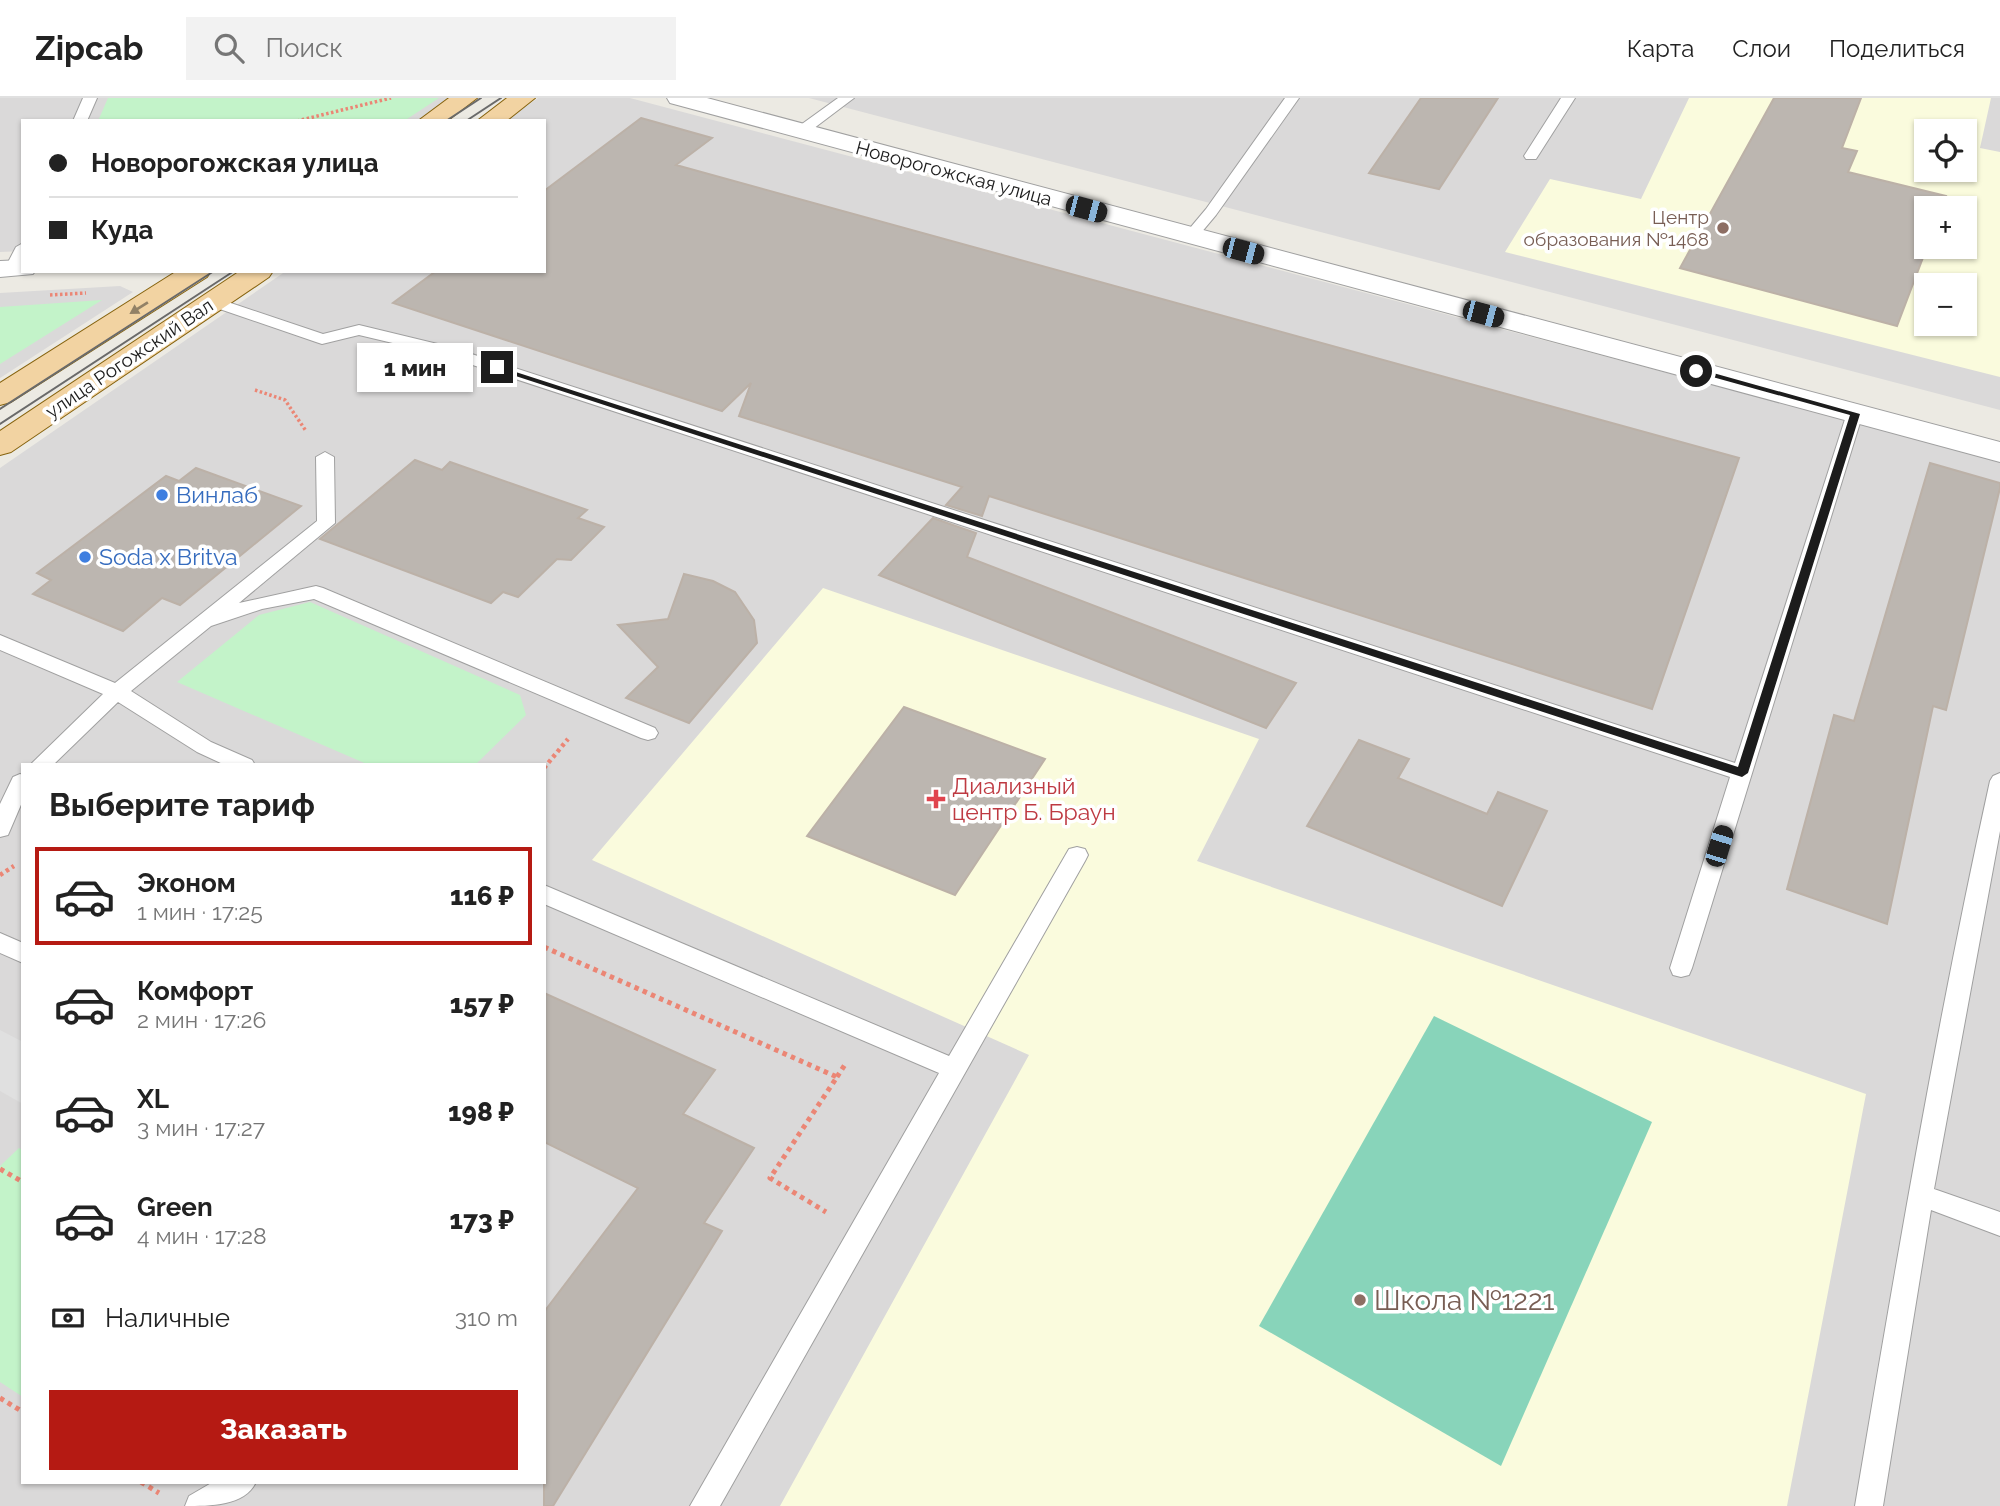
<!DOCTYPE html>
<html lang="ru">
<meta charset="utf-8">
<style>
:root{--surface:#fff;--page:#f2f2f2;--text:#222;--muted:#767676;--line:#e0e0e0;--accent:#b51a13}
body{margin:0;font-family:Raleway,sans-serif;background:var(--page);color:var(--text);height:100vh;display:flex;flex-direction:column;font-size:26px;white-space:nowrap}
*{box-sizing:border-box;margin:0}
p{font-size:23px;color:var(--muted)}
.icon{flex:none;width:38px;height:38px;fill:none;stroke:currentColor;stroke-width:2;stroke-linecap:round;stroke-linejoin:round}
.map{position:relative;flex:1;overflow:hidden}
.drawer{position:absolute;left:21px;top:665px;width:525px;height:721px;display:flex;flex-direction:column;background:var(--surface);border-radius:0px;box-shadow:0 2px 5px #0004}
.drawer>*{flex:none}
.top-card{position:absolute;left:21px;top:21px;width:525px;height:154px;border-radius:0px;box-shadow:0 2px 5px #0004;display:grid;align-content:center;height:154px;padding:0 28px;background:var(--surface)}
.buttons{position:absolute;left:1914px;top:21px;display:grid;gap:14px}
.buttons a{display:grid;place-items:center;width:63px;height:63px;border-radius:0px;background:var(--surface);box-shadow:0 2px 5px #0004;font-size:35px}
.end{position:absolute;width:32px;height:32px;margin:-16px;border:9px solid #1c1c1c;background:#fff;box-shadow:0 0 0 4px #fff}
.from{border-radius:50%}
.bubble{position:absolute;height:49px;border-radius:0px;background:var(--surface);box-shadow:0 2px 5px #0004;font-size:23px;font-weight:800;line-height:49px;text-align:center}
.car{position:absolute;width:21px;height:42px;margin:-21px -10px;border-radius:9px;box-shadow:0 0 5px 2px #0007;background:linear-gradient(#222 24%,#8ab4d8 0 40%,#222 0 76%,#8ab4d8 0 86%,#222 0)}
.top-card b{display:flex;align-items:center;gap:24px;height:66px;font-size:26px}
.top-card b+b{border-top:2px solid var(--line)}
.top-card i{width:18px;height:18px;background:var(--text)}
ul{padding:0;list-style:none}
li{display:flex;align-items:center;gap:21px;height:98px;margin:0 14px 10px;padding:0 14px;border:4px solid transparent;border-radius:0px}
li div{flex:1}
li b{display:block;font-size:26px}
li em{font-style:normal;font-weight:800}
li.selected{border-color:var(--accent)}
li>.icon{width:63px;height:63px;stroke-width:1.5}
h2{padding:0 28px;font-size:32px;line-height:84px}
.pay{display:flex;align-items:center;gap:18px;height:77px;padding:0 28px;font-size:26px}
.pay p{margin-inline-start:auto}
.action{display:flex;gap:14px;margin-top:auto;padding:14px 28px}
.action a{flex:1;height:80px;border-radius:0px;background:var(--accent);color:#fff;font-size:28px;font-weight:800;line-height:80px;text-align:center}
header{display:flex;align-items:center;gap:42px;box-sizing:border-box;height:98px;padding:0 35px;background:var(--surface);border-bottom:2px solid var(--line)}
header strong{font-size:33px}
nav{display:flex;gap:38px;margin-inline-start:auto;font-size:24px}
.search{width:490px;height:63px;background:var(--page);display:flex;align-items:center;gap:18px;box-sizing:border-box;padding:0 24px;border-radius:0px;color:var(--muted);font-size:26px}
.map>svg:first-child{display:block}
.residential{fill:#dad9d9;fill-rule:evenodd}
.education{fill:#fafbdd;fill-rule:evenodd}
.park{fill:#c3f3c9}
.pitch{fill:#88d4ba}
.parking{fill:#e0e0e0}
.building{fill:#bcb6b0;stroke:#bcb1a7;stroke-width:2}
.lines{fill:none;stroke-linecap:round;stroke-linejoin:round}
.service-casing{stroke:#a0a0a0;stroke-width:2}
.minor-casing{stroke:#a0a0a0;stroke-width:2}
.primary-casing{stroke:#86630e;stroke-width:2}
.path-far2{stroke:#eb8675;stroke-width:3.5;stroke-dasharray:2.5 2.5;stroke-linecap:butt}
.path-far1{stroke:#eb8675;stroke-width:4.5;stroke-dasharray:3.5 3.5;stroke-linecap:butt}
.path{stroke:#eb8675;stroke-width:5;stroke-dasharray:4.5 4.5;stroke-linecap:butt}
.service{fill:#fff;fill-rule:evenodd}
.minor{fill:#fff;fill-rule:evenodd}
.primary{fill:#f2d3a2;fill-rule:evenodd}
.tram{stroke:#6a6a6a;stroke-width:2}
.oneway{fill:#928166}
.route{fill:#1c1c1c}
.education-dot{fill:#8d6e63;stroke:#fff;stroke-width:2.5}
.shop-dot{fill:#3f7fe0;stroke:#fff;stroke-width:2.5}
.health-dot{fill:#e0444e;stroke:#fff;stroke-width:2.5}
.labels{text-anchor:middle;stroke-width:7;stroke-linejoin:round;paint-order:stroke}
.far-street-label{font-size:19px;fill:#1c1c1c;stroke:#fff}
.far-education-label{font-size:19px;fill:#785e54;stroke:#fff;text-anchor:end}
.shop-label{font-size:23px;fill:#366cbe;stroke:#fff;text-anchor:start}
.health-label{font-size:23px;fill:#be3a42;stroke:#fff;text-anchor:start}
.near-education-label{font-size:28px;fill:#785e54;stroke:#fff;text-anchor:start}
</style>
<header>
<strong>Zipcab</strong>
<div class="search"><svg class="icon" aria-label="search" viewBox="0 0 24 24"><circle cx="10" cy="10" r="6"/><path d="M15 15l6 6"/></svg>Поиск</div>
<nav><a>Карта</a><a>Слои</a><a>Поделиться</a></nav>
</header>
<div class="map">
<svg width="2000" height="1408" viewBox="0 0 2000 1408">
<rect width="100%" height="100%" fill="#eceae3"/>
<path class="residential" d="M0 0H455L420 23H23V153L0 154Z
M538 0H630L2000 363V1408H0V370L286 173H544V23H505ZM23 667H544V1384H23Z
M809 0H2000V312ZM1927 33H1965V72H1927ZM1927 110H1965V149H1927ZM1927 187H1965V226H1927Z
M120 188 133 194 0 280V195Z"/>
<path class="education" d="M1689 0H1991L1980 50 2000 54V279L1505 154 1550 81 1641 101ZM1927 33H1965V72H1927ZM1927 110H1965V149H1927ZM1927 187H1965V226H1927Z
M823 490 1259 641 1197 763 1866 996 1787 1408H780L1029 957 592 762Z"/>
<path class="park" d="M108 0H439L404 23H98Z
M102 202 0 266V209Z
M310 504 520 597 526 617 475 667H369L177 584 259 517Z
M19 1050 23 1052V1299L0 1284V1068Z"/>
<path class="pitch" d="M1434 918 1652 1024 1501 1368 1259 1228Z"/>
<path class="parking" d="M0 932 23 944V1006L0 993Z"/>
<path class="building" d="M1421 0H1498L1439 91 1369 75Z
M1774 0H1861L1842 50 1857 53 1848 74 1946 98 1942 110H1927V149L1897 228 1680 170Z
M641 20 712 40 676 67 1739 360 1652 611 989 398 982 418 946 407 962 389 739 318 751 285 722 313 393 205 436 173H544V93Z
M415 362 442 372 450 364 587 412 578 420 604 429 571 462 557 461 518 499 503 494 491 505 320 441Z
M1930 365 2000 385V390L1946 612 1933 608 1887 826 1787 791 1834 617 1854 623Z
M196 370 301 408 180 507 162 500 123 533 33 496 51 482 37 475 166 378 179 383Z
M933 420 976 435 967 459 1296 585 1266 630 879 477Z
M684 476 713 483 735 494 754 522 757 545 689 625 626 600 658 569 618 527 668 521Z
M904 609 1045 661 955 797 807 738Z
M1359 642 1409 661 1398 680 1487 716 1498 694 1547 713 1502 808 1307 728Z
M544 895 715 972 683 1016 754 1050 704 1125 722 1133 553 1408H544V1214L638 1090 544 1044Z"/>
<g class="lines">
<g class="service-casing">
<path id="service" d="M83 0H97L87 23H73Z
M838 0H854L805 37H795V31Z
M1285 0H1299L1216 117 1195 142H1185L1183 139 1185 136 1206 111Z
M1561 0H1575L1536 61H1526L1524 58Z
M23 145 21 170 13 175 8 173 5 170 16 149Z
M213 199 323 236 359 227 450 249 1735 665 1847 315 1855 310 1863 315 1692 870 1689 877 1681 879 1673 877 1670 870 1730 679 439 256 359 237 322 246 316 244 208 207 205 204Z
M325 354 334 359 335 425 239 505 316 488 323 490 655 630 658 635 655 640 648 642 641 640 314 501 262 511 211 528 131 593 211 644 252 662 255 667H225L197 654 118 604 53 667H30L103 596 0 552V537L115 585 317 423 316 359Z
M2000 675V733L1934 1091 2000 1114V1138L1931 1112 1883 1408H1855C1896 1165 1937 924 1990 683L1993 678Z
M20 676 23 677V702L8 737 0 739V706L13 679Z
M1077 749 1085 751 1088 757 1085 763 720 1408H690L939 975 544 806V787L949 958 1069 751Z
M0 835 23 845V865L0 855Z
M213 1384H256C245 1408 210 1408 185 1408L189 1398Z"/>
</g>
<g class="minor-casing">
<path id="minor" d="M667 0H707L2000 344V364L670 5Z
M23 162V173H35L33 176 0 179V163Z"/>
</g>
<g class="primary-casing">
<path id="primary" d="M449 0H477L447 23H418Z
M507 0H535L506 23H477Z
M177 173H211L207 179 11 304 0 307V285Z
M240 173H273L269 179 11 354 0 357V333Z"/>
</g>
<path class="path-far2" d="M297 23 391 0
M50 197 86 195
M255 292 285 302 306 333"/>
<path class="path-far1" d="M544 670 568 641
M0 777 14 768"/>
<path class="path" d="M544 849 837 979 770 1080 826 1114
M837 979 846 965
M0 1071 23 1084
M0 1300 23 1314
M141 1384 159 1395"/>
<use href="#service" class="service"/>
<use href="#minor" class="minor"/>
<use href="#primary" class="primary"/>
<path class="tram" d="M446 23 481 0
M466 23 501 0
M0 311 214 173
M0 326 234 173"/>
</g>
<defs><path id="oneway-solid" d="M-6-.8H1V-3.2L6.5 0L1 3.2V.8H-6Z" transform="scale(1.75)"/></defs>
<use class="oneway" href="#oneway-solid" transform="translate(139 210) rotate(148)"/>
<path class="route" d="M494 267 1738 669 1850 317 1691 273 1699 271 1860 316 1748 675 1742 679 494 271Z"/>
<g class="education-dot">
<circle cx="1723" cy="130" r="7"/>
<circle cx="1360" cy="1202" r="7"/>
</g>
<g class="shop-dot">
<circle cx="162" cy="397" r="7"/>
<circle cx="85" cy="459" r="7"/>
</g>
<path class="health-dot" d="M932.5 690.5h7v7h7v7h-7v7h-7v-7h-7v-7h7z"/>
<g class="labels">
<g class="far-street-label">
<text transform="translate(954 75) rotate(15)" y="7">Новорогожская улица</text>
<text transform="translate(129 260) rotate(-34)" y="7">улица Рогожский Вал</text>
</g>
<g class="far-education-label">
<text x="1709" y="126">Центр<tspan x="1709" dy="22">образования №1468</tspan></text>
</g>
<g class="shop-label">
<text x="176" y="405">Винлаб</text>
<text x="99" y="467">Soda x Britva</text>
</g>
<g class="health-label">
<text x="952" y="696">Диализный<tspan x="952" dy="26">центр Б. Браун</tspan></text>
</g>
<g class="near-education-label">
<text x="1374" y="1212">Школа №1221</text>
</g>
</g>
</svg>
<div class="buttons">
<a><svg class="icon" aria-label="locate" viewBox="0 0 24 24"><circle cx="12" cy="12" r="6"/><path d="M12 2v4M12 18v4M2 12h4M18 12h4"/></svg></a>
<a>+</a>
<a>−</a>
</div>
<i class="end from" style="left:1696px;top:273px"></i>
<i class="end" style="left:497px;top:269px"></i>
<div class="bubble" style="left:357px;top:245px;width:116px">1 мин</div>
<i class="car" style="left:1086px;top:111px;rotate:105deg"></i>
<i class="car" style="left:1243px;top:153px;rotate:105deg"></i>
<i class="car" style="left:1483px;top:216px;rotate:105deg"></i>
<i class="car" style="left:1719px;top:748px;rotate:17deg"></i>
<div class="top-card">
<b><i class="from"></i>Новорогожская улица</b>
<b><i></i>Куда</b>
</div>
<section class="drawer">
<h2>Выберите тариф</h2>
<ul>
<li class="selected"><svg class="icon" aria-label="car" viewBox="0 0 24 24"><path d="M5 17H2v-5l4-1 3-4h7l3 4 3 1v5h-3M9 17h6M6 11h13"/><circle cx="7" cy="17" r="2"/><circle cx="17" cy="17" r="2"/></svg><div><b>Эконом</b><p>1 мин · 17:25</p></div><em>116 ₽</em></li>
<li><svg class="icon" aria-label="car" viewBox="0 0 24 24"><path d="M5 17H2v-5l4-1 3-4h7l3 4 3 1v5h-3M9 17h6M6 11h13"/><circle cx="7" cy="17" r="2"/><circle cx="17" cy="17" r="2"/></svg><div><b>Комфорт</b><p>2 мин · 17:26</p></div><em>157 ₽</em></li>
<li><svg class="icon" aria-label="car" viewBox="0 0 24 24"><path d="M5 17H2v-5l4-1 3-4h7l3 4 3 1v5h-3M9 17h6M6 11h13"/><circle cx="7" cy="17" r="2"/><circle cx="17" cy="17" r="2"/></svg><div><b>XL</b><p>3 мин · 17:27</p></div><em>198 ₽</em></li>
<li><svg class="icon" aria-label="car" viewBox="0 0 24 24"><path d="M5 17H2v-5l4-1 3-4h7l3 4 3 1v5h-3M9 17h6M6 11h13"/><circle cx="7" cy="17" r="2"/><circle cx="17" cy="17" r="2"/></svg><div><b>Green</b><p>4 мин · 17:28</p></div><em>173 ₽</em></li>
</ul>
<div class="pay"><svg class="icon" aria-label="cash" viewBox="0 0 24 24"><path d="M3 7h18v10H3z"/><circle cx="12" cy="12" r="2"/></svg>Наличные<p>310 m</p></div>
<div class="action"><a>Заказать</a></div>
</section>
</div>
